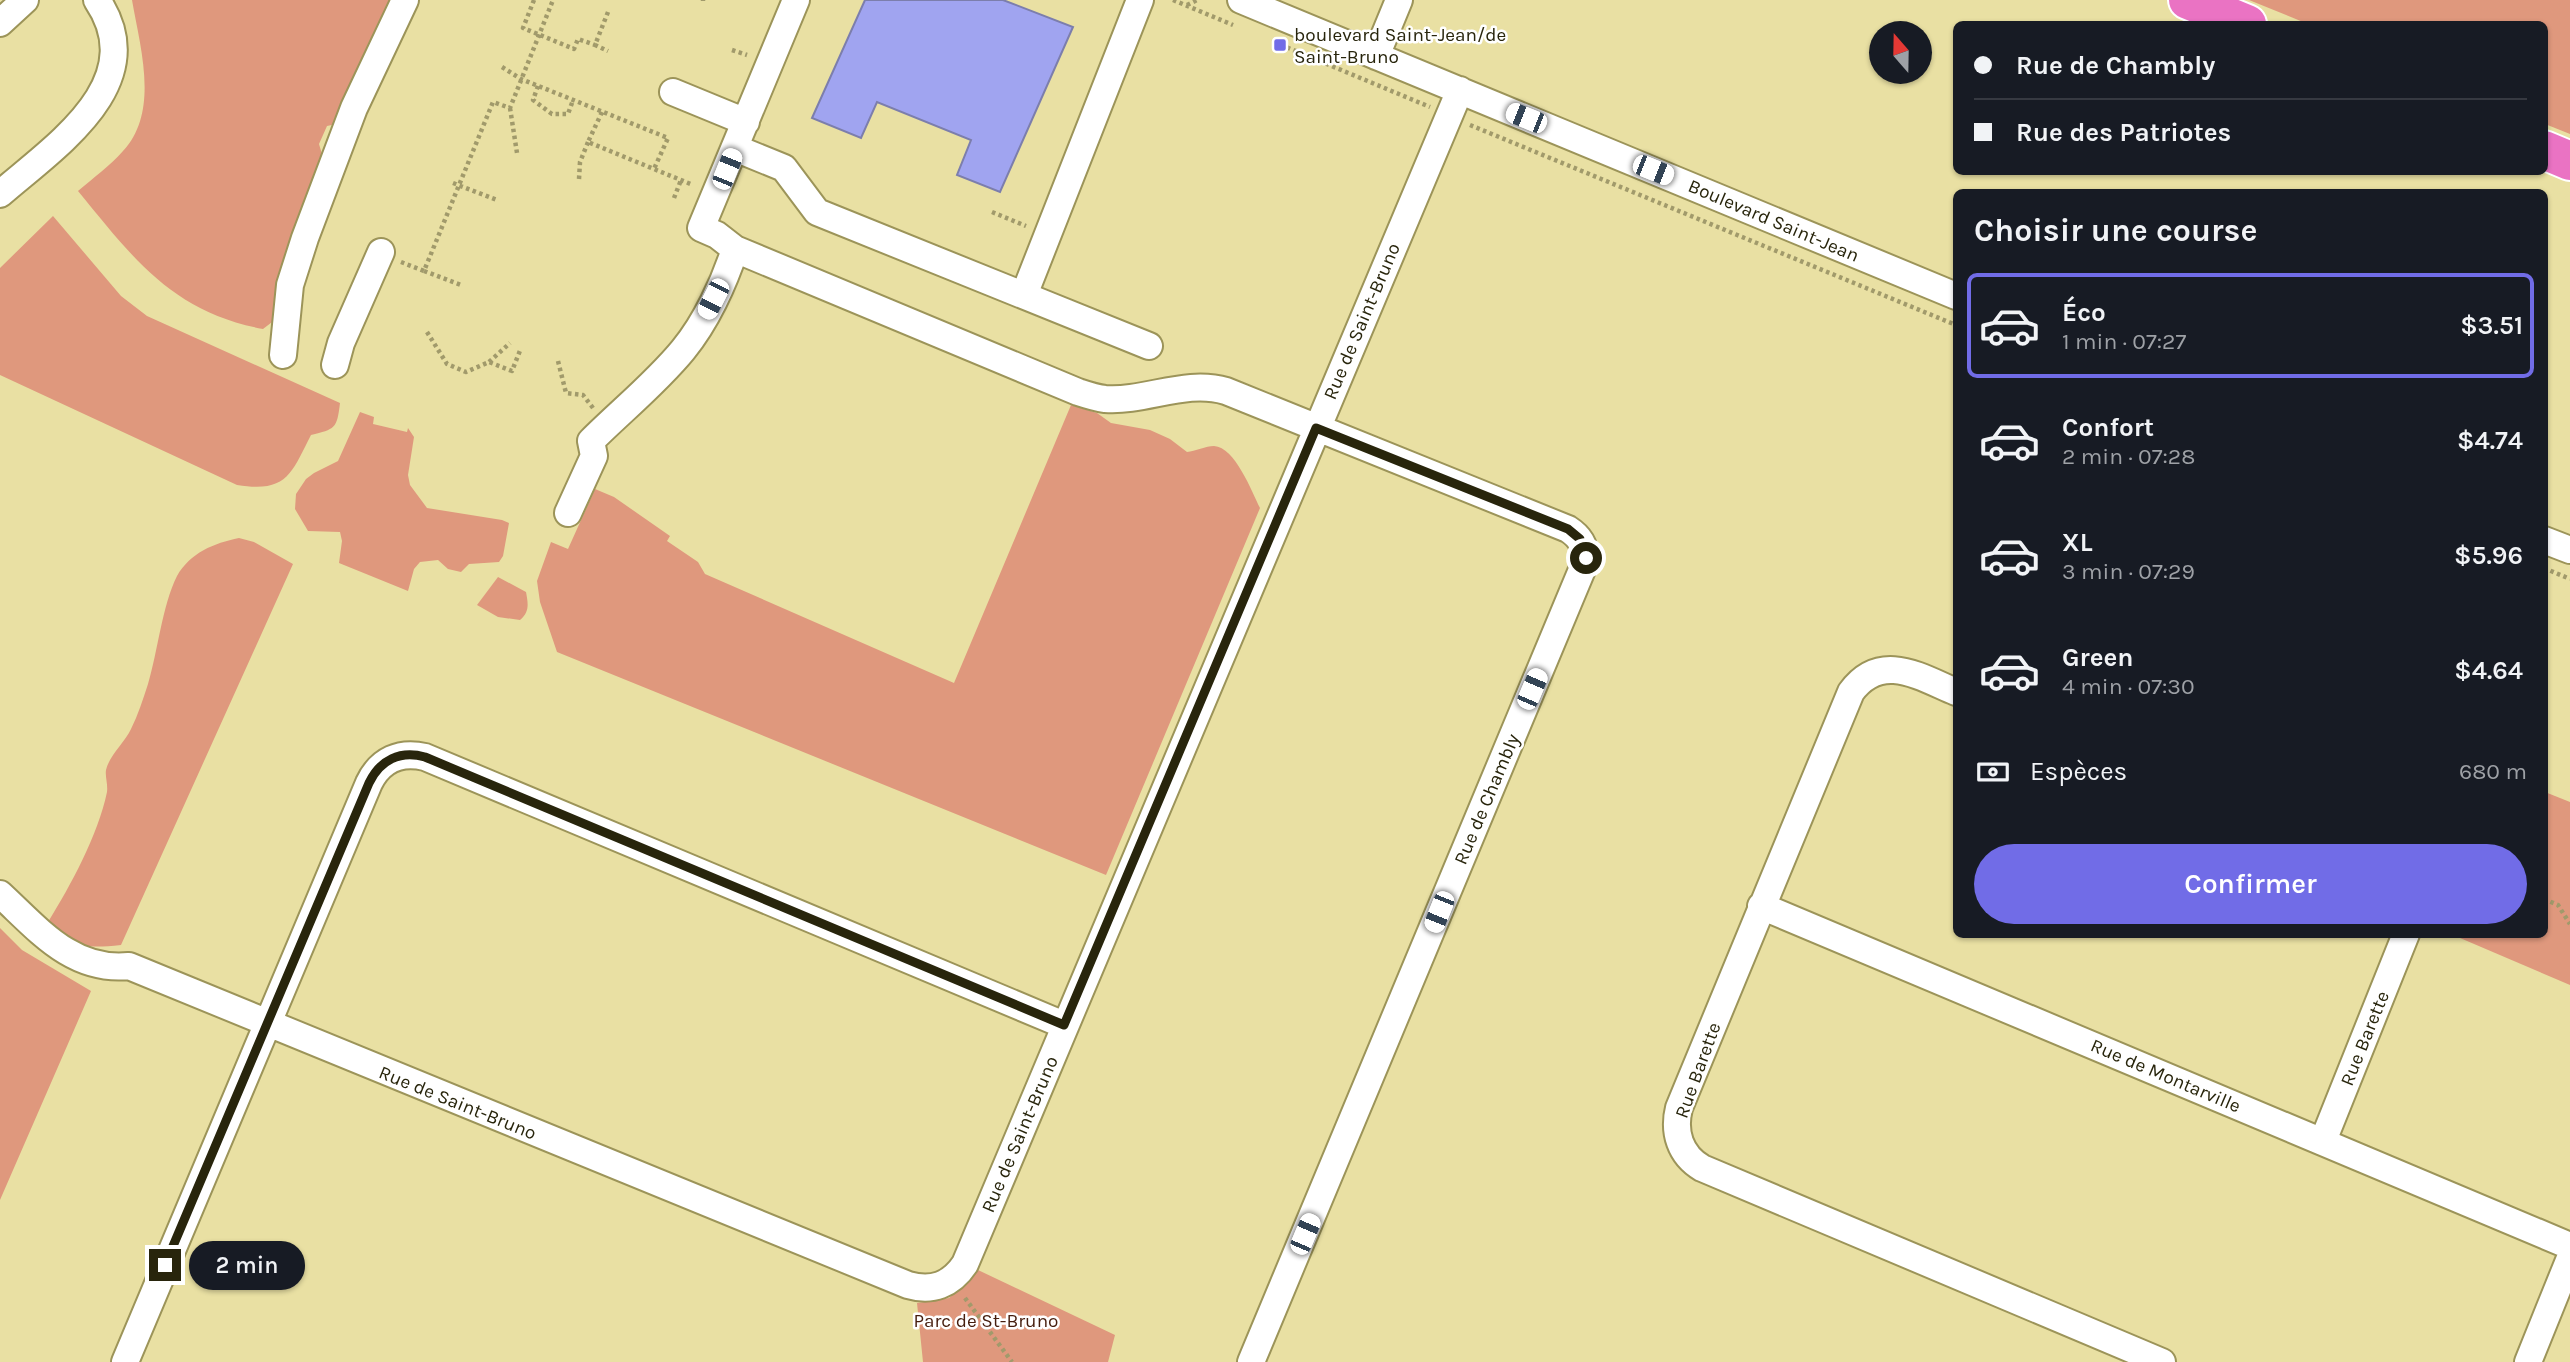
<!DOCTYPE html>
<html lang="fr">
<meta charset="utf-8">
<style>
:root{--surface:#171b24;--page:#242831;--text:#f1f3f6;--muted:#9ea1a6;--line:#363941;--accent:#716ce7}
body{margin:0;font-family:Karla,sans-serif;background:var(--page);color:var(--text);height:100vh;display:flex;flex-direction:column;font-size:26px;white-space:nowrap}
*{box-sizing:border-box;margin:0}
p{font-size:23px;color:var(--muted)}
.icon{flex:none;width:38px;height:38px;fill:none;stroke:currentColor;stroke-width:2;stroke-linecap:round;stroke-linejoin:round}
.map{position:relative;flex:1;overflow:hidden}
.drawer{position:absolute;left:1953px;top:189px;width:595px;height:749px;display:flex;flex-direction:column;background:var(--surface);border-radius:10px;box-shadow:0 2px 5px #0004}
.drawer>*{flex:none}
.banner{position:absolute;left:1953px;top:21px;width:595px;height:154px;border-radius:10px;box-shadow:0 2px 5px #0004;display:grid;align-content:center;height:154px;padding:0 21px;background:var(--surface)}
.needle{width:46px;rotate:340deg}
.controls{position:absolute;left:1869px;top:21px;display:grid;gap:14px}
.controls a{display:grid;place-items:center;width:63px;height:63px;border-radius:50%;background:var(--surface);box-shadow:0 2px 5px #0004;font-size:35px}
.end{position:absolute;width:32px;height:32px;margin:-16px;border:9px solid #28250c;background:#fff;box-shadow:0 0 0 4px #fff}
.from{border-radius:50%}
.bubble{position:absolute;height:49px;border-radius:24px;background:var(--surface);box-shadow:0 2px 5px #0004;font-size:23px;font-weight:600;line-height:49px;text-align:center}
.car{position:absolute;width:21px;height:42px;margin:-21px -10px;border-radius:9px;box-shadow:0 0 5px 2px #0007;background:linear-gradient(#fff 24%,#345 0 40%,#fff 0 76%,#345 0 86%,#fff 0)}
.banner b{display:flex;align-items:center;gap:24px;height:66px;font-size:26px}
.banner b+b{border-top:2px solid var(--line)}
.banner i{width:18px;height:18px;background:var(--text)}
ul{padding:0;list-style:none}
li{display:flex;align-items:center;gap:21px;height:105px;margin:0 14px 10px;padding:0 7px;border:4px solid transparent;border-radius:10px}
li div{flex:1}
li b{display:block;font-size:26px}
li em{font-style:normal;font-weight:600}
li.current{border-color:var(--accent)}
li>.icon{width:63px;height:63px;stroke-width:1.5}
h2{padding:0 21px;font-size:32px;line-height:84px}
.pay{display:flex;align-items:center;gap:18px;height:77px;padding:0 21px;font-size:26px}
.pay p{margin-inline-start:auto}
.primary-button{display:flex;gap:14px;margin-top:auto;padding:14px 21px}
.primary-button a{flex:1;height:80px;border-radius:42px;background:var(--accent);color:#fff;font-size:28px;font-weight:600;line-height:80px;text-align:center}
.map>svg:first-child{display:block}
.green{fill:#df987d}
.water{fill:#a0a4f0;stroke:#7c7eac;stroke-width:2}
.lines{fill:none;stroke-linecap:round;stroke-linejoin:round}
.minor-casing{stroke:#9c9459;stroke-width:30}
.highway-casing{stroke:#fff;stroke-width:42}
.path{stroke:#a19a6b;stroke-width:4.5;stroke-dasharray:3.5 3.5;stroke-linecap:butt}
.minor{stroke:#fff;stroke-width:26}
.highway{stroke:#ea73c3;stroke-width:38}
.route{stroke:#28250c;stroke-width:9}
.poi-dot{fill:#716ce7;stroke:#fff;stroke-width:2.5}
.labels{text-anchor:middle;stroke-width:5;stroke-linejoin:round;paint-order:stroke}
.poi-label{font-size:19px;fill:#28250c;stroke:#fff;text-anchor:start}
.street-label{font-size:19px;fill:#28250c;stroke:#fff}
.park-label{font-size:19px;fill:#461e0e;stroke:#fff}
</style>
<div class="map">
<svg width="2570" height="1362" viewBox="0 0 2570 1362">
<rect width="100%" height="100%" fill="#e9e0a3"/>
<path class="green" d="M132 0H396L341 123 327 126 319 144 324 161 276 319 263 329C172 312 133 258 78 191 93 178 110 166 123 151 160 111 140 47 132 0Z
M2249 0H2570V134L2545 124 2544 24H2308Z
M53 216 121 296 147 316 340 403C337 429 335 429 311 435 291 474 287 493 237 485L0 375V268Z
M1071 405 1097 413 1111 423 1150 430 1170 439 1187 452C1195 451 1206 446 1214 446 1235 447 1252 492 1260 508L1106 875 557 652 540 602 537 581 551 542 568 549 595 489 614 497 670 536 667 541 698 562 705 574 954 683Z
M360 412 374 417 373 424 407 432 408 428 414 437 408 475 410 485 427 508 502 520 509 523 503 556 499 562 469 564 461 572 448 569 438 560 420 562 414 569 408 591 339 563 342 541 340 532 308 531 295 509 296 494 306 479 314 473 338 461Z
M239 538 254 542 293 564 121 945C82 949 78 947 48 922 71 885 98 835 107 792 108 784 105 777 106 770 109 756 125 742 131 729 138 715 143 699 148 684 158 651 162 606 177 576 190 553 214 543 239 538Z
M498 577 526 592C528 603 530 612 520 620L498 617 477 605Z
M2545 792 2570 802V985L2453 935 2544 934Z
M0 928 22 950 91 991 0 1200Z
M978 1270 1115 1335 1108 1362H923L917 1303 949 1298Z"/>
<path class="water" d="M865 0H1003L1073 27 1000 192 957 175 971 140 877 102 861 138 812 118Z"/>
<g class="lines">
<g class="minor-casing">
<path id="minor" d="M796 0 701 228 717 235 735 249 1078 392C1087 395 1096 398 1105 399 1146 402 1185 379 1226 391L1568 529C1582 538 1587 549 1584 565L1251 1362
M1241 0 1956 296
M0 23 25 0
M1376 56 1399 0
M673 92 746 122
M735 148 784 168 817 212 1149 346
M0 194C55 146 153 83 97 0
M1024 295 1140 0
M283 355 290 285 305 238 354 108 405 0
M335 365 341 343 381 252
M568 513 594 456 591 441C621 411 656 383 683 350 706 322 724 283 735 249
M2544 540 2570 550
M1956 692C1920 677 1881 651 1851 692L1679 1108C1673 1132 1680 1155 1702 1168L2162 1362
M0 894C38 929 72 972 129 966L908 1285C932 1292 951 1285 965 1264L1460 90
M1761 906 2570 1246
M2323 1141 2406 934
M125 1362 369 783C380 760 400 751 425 757L1064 1025
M2528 1362 2570 1258"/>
</g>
<g class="highway-casing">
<path id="highway" d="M2188 0 2247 24
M2544 150 2570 161"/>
</g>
<path class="path" d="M534 0 523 28 574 49 578 39 595 45
M1173 0 1233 25
M703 1V0
M1187 5 1197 0
M608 12 595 45 608 51
M1274 42 1430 107
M732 50 747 55
M502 67 521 79 668 138 654 169
M538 86 533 100 552 114H568L573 100
M510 108 517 153
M602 112 588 142 693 185
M1470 125 1956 325
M579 179 580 162 588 142
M453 183 497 200
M674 198 681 180
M992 212 1026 226
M401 262 424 271 493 102 510 108 553 0
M424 271 461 285
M427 332 447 364 466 372 489 362 512 371 521 348
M558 361 566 393 583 395 593 408
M489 362 510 343
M2544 568 2570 579
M2544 899 2558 905 2570 924
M965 1298 1012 1362"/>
<use href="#minor" class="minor"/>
<use href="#highway" class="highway"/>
</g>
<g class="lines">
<path class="route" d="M165 1265 369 783C380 760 400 750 425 757L1064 1025 1316 428 1568 529 1580 539 1586 558"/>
</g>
<rect class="poi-dot" x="1273" y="38" width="14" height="14" rx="3.5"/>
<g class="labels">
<g class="poi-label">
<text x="1294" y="41">boulevard Saint-Jean/de<tspan x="1294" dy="22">Saint-Bruno</tspan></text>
</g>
<g class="street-label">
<text transform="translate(1774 220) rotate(23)" y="7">Boulevard Saint-Jean</text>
<text transform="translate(1361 321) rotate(-67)" y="7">Rue de Saint-Bruno</text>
<text transform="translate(1486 799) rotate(-67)" y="7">Rue de Chambly</text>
<text transform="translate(2364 1038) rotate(-68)" y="7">Rue Barette</text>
<text transform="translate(1697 1070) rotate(-70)" y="7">Rue Barette</text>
<text transform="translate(2166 1075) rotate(23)" y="7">Rue de Montarville</text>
<text transform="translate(458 1102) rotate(22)" y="7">Rue de Saint-Bruno</text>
<text transform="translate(1019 1134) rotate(-67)" y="7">Rue de Saint-Bruno</text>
</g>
<g class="park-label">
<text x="986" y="1327">Parc de St-Bruno</text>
</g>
</g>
</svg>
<div class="controls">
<a><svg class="needle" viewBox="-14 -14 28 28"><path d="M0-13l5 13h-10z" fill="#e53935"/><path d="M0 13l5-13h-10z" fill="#9ea1a6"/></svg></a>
</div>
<i class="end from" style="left:1586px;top:558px"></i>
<i class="end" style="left:165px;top:1265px"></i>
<div class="bubble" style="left:189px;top:1241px;width:116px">2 min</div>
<i class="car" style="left:1526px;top:118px;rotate:292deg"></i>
<i class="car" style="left:727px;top:169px;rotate:22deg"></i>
<i class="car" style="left:1653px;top:170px;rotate:112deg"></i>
<i class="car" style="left:713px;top:299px;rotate:207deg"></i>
<i class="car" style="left:1532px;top:689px;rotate:23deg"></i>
<i class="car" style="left:1439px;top:912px;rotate:202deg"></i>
<i class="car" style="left:1305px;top:1234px;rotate:23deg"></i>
<div class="banner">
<b><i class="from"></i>Rue de Chambly</b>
<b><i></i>Rue des Patriotes</b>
</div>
<section class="drawer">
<h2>Choisir une course</h2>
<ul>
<li class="current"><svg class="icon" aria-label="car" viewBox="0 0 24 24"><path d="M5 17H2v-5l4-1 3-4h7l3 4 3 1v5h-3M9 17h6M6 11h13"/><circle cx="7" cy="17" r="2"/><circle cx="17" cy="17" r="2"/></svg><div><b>Éco</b><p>1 min · 07:27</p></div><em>$3.51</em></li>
<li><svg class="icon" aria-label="car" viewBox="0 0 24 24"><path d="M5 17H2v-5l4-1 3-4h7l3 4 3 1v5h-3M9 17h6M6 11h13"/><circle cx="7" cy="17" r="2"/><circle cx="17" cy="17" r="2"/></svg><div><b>Confort</b><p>2 min · 07:28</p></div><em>$4.74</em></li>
<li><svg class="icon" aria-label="car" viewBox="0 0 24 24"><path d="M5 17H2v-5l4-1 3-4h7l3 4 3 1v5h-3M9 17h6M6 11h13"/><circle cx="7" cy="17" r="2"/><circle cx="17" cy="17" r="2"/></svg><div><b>XL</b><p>3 min · 07:29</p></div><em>$5.96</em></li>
<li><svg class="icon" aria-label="car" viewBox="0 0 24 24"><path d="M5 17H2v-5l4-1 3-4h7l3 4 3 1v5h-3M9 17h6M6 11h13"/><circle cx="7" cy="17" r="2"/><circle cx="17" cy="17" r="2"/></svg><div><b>Green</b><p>4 min · 07:30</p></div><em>$4.64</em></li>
</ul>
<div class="pay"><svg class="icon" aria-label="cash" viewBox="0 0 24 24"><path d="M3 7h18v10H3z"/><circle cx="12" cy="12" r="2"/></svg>Espèces<p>680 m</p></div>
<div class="primary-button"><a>Confirmer</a></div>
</section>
</div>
